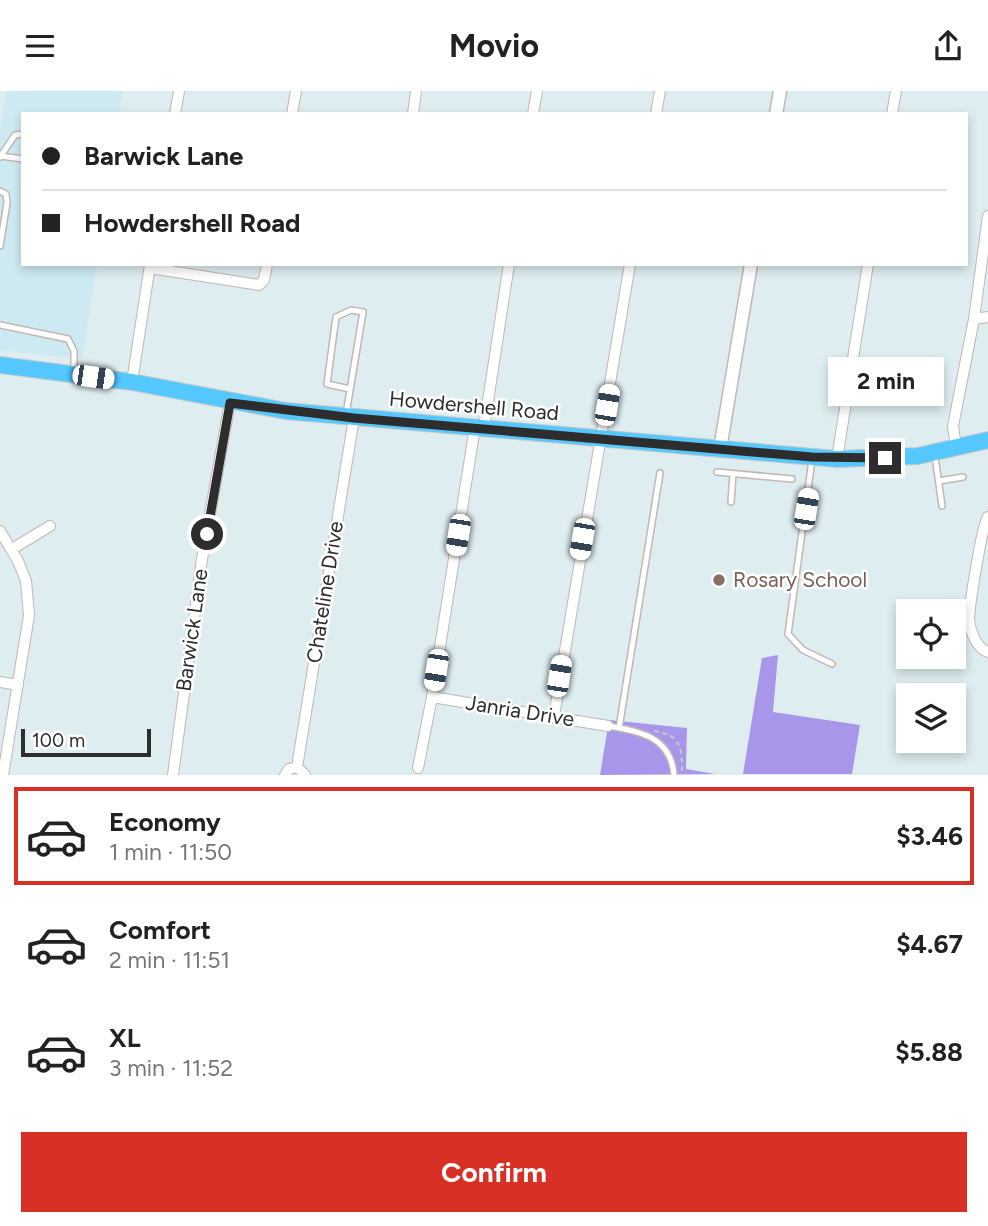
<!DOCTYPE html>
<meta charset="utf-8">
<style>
:root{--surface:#fff;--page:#f6f6f6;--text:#222;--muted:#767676;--line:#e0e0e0;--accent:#d93025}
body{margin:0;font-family:Figtree,sans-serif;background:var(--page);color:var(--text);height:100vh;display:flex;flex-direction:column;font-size:26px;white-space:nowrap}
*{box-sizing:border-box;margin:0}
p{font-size:23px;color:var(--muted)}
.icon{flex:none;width:38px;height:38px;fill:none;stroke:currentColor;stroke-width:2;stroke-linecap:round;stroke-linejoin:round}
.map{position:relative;height:684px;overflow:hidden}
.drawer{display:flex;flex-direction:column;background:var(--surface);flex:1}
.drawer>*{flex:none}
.guide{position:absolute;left:21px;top:21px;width:947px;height:154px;border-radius:0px;box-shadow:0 4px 10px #0003;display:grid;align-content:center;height:154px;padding:0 21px;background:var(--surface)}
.buttons{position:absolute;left:896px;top:508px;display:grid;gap:14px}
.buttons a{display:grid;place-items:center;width:70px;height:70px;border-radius:0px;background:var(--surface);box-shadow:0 4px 10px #0003;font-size:35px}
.scale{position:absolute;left:21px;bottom:18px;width:130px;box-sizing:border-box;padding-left:7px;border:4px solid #2d2d2d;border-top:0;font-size:19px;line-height:24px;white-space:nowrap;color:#2d2d2d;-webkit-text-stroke:5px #fff;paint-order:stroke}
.end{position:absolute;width:32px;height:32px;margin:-16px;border:9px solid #2d2d2d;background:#fff;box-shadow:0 0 0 4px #fff}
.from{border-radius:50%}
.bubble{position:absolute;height:49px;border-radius:0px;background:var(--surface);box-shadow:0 4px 10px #0003;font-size:23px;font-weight:700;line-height:49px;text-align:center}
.car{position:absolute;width:21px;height:42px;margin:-21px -10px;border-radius:9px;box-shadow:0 0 5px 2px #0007;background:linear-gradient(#fff 24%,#345 0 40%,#fff 0 76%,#345 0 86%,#fff 0)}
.guide b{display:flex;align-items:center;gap:24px;height:66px;font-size:26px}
.guide b+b{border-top:2px solid var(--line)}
.guide i{width:18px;height:18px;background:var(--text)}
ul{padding:12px 0 0;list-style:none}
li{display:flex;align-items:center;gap:21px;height:98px;margin:0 14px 10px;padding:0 7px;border:4px solid transparent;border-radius:0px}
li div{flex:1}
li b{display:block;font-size:26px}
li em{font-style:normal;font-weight:700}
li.active{border-color:var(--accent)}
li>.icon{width:63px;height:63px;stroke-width:1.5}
.action{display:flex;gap:14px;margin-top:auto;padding:14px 21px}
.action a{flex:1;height:80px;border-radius:0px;background:var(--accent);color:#fff;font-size:28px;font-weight:700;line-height:80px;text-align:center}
header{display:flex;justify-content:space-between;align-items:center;height:91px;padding:0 21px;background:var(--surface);font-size:32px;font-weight:700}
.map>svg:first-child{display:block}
.education{fill:#cdeaf2}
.green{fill:#a896eb}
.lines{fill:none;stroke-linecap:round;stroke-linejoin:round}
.service-casing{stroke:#c2b7b2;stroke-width:8}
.minor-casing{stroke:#c2b7b2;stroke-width:12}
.tertiary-casing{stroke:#c2b7b2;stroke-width:15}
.primary-casing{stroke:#c8c8c8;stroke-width:18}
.path{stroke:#c8c8c8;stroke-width:2;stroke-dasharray:5 3.5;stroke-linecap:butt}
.service{stroke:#fff;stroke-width:5}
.minor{stroke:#fff;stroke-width:10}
.tertiary{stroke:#fff;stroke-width:12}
.primary{stroke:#54c8ff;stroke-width:16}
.route{stroke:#2d2d2d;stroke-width:9}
.education-dot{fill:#8d6e63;stroke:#fff;stroke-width:2.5}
.labels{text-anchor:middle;stroke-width:5;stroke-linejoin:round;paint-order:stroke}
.street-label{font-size:21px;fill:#2d2d2d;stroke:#fff}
.education-label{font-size:21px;fill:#785e54;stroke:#fff;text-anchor:start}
</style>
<header><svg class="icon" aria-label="menu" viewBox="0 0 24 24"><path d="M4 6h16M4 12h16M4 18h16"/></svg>Movio<svg class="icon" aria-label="share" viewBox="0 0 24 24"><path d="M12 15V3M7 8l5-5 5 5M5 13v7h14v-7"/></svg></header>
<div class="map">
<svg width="988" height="684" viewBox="0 0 988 684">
<rect width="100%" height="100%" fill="#deedf0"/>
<path class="education" d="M6 0H123L119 23H23V173H97L82 268 0 259V39Z"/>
<path class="green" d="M778 564 773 621 860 634 852 683H743L762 567Z
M609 629 687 637 686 678 715 683 600 684Z"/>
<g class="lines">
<g class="service-casing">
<path id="service" d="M0 65 23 68
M0 66 15 44 23 43
M0 100 6 103 7 112 0 155
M0 234 68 248 74 260V280
M346 323 363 221 351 219 336 226 327 293 350 298
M935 365 942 415
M812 369 788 543 803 559 832 573
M717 381 792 388
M939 390 963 386
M731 411 733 383
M608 635C640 640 671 646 674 684
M619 637 660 382"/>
</g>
<g class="minor-casing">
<path id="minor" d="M175 23 179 0
M292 23 296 0
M413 23 416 0
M533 23 537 0
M656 23 660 0
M892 23 896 0
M150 177 259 194 264 189 267 173
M974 228 988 226
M132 291 150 174
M484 336 509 173
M956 356 953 335 974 228 988 125
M837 368 868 173
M988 426C982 433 969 517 969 529 970 540 977 558 988 561
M0 440 18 470 26 490 29 524 3 684
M12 458 50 435
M0 591 18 594
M432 606 608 635
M554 625 630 173
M297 676 354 327
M297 676 305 684
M418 677 432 606 475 336
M173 684 202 468 230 311
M285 684 289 678 297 676"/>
</g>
<g class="tertiary-casing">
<path id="tertiary" d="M776 23 780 0
M720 358 751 173"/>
</g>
<g class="primary-casing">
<path id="primary" d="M0 274 132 291 286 320 837 368 918 365 988 349"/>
</g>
<path class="path" d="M654 640C683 644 682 659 682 684"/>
<use href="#service" class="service"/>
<use href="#minor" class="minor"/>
<use href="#tertiary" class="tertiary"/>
<use href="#primary" class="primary"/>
</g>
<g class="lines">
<path class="route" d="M207 443 230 312 354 327 812 366 885 367"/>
</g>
<circle class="education-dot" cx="719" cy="489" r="7"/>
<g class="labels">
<g class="street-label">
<text transform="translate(474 315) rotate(5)" y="7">Howdershell Road</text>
<text transform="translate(325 501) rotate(-81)" y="7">Chateline Drive</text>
<text transform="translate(192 539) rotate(-82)" y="7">Barwick Lane</text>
<text transform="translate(520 620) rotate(9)" y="7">Janria Drive</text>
</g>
<g class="education-label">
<text x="733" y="496">Rosary School</text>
</g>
</g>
</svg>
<div class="buttons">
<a><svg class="icon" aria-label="locate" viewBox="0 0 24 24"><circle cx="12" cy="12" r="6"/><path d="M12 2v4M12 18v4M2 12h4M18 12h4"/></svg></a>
<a><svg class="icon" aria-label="layers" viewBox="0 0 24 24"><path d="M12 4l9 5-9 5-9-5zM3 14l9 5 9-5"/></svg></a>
</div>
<div class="scale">100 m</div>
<i class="end from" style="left:207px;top:443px"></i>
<i class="end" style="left:885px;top:367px"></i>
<div class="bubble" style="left:828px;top:266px;width:116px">2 min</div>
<i class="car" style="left:93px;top:286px;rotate:98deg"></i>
<i class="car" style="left:607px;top:314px;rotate:10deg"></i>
<i class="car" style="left:806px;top:418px;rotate:9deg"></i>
<i class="car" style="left:458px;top:444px;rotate:189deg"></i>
<i class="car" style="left:582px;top:448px;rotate:190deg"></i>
<i class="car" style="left:436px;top:579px;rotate:189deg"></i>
<i class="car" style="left:559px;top:585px;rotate:9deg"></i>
<div class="guide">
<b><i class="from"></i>Barwick Lane</b>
<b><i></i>Howdershell Road</b>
</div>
</div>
<section class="drawer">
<ul>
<li class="active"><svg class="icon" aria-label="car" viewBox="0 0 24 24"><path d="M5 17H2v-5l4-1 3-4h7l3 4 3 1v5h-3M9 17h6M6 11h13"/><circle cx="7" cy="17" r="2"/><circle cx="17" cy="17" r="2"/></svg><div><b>Economy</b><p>1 min · 11:50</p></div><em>$3.46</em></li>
<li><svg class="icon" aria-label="car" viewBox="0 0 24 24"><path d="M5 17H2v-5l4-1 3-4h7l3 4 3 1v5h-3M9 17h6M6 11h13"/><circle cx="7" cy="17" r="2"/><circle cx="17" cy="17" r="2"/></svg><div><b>Comfort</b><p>2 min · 11:51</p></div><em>$4.67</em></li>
<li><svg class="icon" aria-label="car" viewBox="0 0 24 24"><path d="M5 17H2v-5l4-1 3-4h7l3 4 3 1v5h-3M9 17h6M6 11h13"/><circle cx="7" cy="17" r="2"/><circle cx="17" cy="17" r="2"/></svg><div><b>XL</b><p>3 min · 11:52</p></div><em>$5.88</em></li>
</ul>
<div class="action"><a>Confirm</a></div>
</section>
